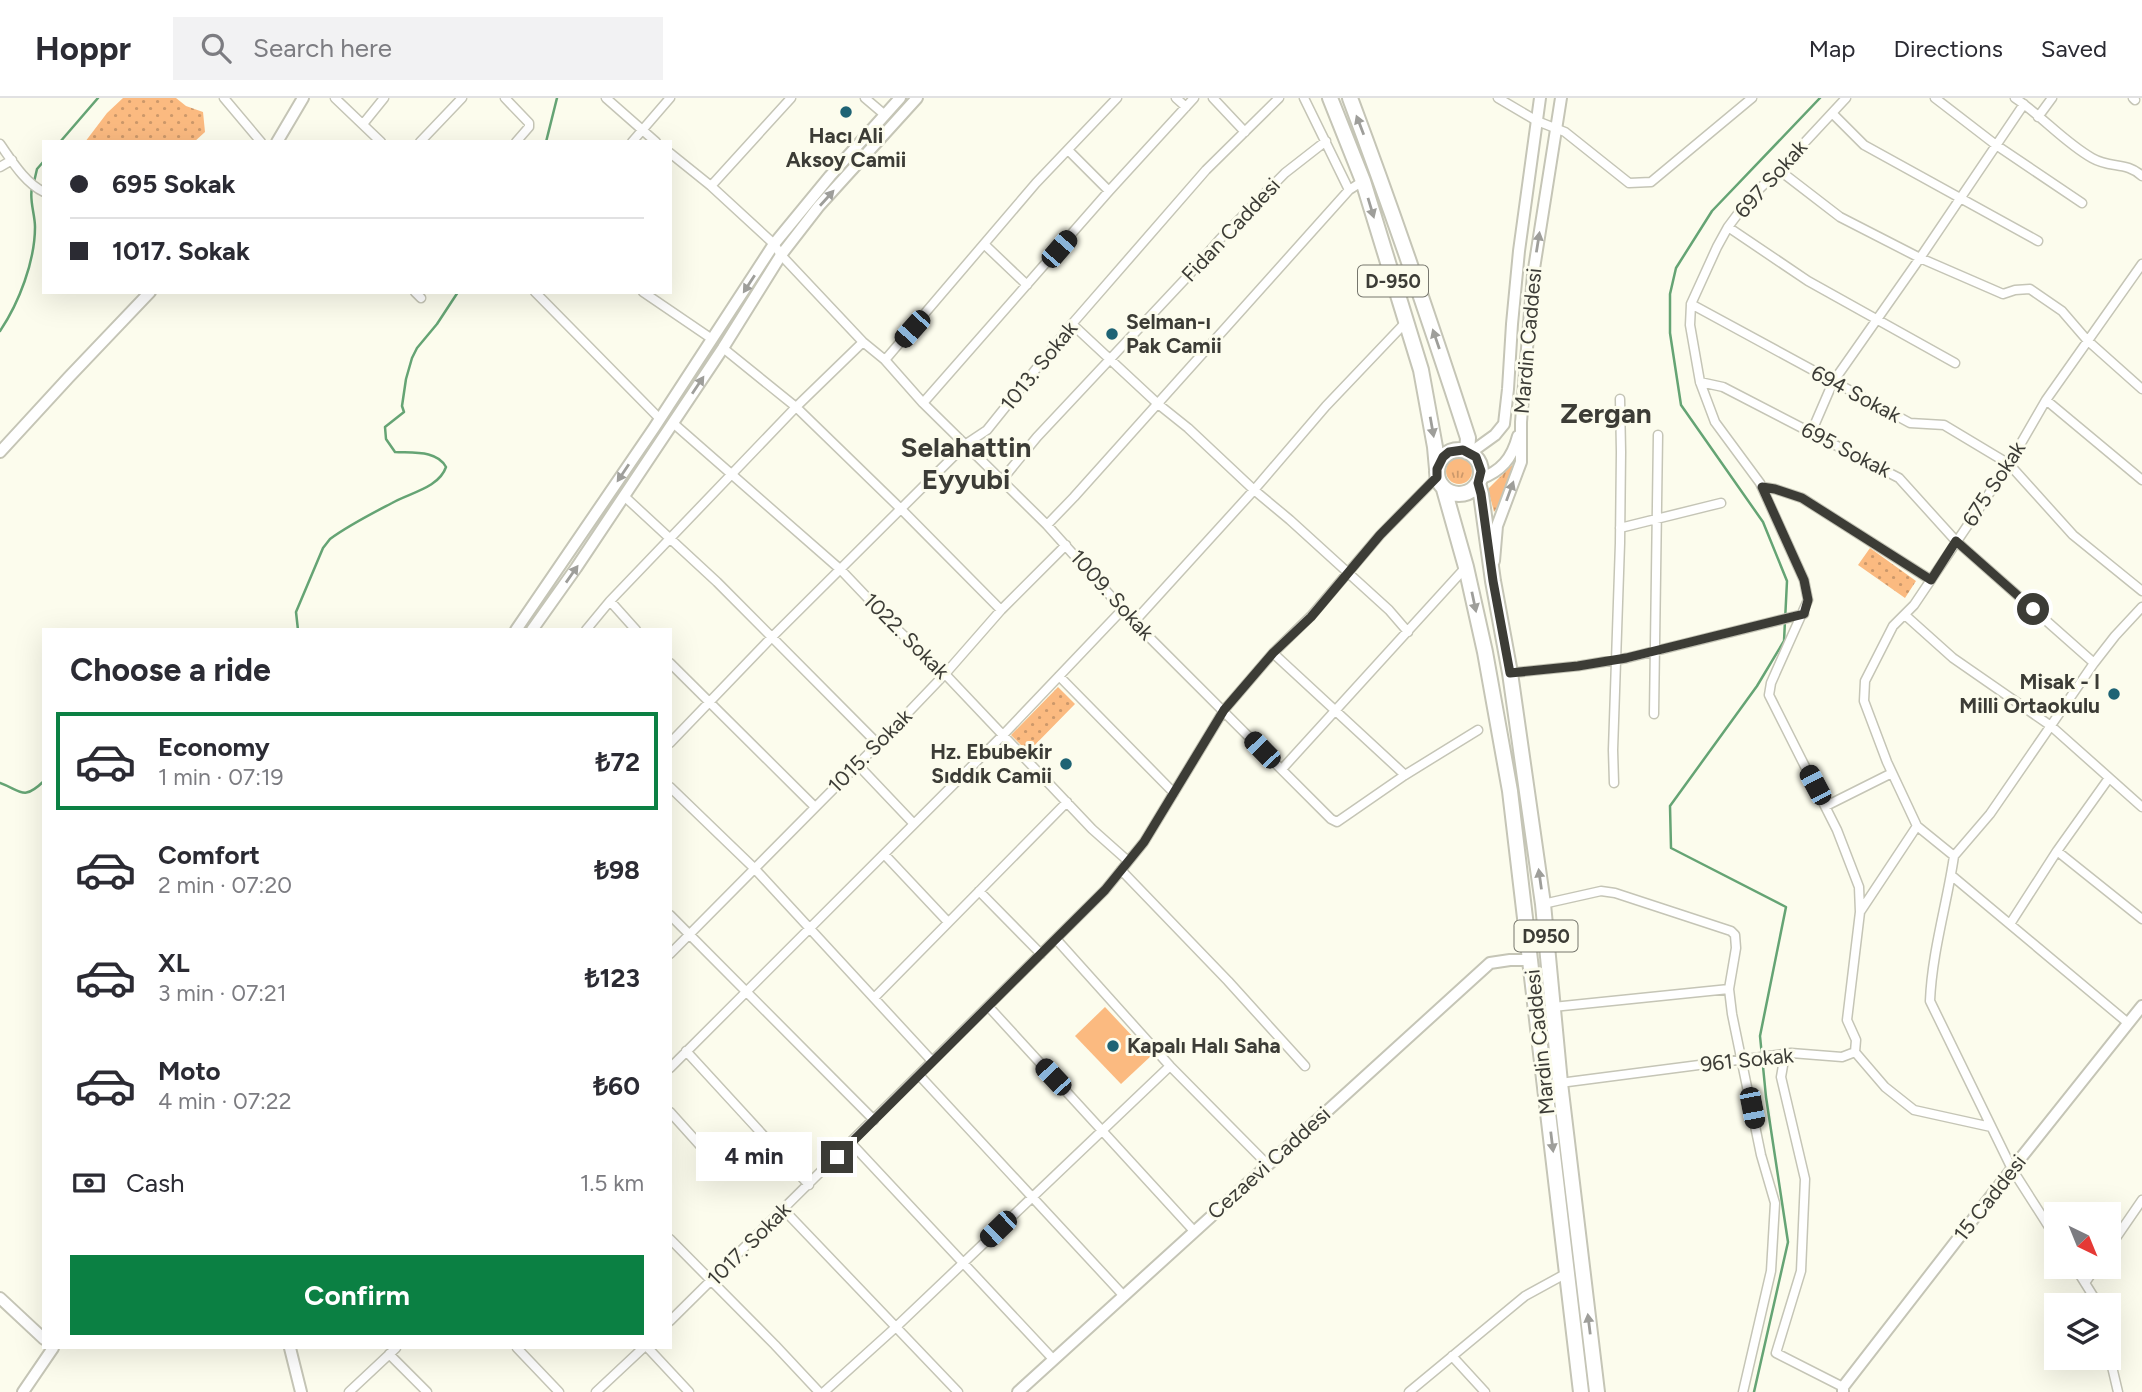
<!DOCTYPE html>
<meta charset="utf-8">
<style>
:root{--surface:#fff;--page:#f2f2f3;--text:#2b2b33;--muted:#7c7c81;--line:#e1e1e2;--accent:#0b8043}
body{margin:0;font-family:Figtree,sans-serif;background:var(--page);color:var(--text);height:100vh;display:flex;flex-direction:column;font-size:26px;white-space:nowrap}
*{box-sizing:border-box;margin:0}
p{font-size:23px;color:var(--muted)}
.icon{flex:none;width:38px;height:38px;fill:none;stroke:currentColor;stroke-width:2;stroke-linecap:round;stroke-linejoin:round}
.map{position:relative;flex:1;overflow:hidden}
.side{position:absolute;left:42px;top:530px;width:630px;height:721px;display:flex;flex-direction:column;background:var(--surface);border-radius:0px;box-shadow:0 7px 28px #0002}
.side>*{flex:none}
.top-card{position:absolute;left:42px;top:42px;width:630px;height:154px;border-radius:0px;box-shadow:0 7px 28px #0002;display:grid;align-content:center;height:154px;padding:0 28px;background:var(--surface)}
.needle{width:46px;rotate:137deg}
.tools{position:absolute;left:2044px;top:1104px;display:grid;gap:14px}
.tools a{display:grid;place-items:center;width:77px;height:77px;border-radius:0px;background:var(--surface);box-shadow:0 7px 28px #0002;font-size:35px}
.end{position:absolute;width:32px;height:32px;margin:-16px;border:9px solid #3c3c36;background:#fff;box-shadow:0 0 0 4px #fff}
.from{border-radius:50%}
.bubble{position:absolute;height:49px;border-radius:0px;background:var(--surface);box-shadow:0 7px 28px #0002;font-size:23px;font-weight:700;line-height:49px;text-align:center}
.car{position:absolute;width:21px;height:42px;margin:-21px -10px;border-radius:9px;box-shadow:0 0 5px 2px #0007;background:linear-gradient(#222 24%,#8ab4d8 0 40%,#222 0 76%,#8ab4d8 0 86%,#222 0)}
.top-card b{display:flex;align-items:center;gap:24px;height:66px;font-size:26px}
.top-card b+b{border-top:2px solid var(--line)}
.top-card i{width:18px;height:18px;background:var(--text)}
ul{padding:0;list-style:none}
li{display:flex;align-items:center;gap:21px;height:98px;margin:0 14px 10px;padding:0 14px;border:4px solid transparent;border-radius:0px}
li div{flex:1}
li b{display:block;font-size:26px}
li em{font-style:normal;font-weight:700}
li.current{border-color:var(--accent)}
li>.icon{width:63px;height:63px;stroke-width:1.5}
h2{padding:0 28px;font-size:32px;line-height:84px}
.pay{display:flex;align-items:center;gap:18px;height:77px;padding:0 28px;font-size:26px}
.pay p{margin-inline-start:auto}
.primary-button{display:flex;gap:14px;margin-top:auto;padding:14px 28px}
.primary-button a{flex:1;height:80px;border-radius:0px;background:var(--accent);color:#fff;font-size:28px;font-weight:700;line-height:80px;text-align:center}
header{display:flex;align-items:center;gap:42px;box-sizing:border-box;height:98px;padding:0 35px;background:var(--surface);border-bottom:2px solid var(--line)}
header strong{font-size:33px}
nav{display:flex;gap:38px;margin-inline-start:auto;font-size:24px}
.search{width:490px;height:63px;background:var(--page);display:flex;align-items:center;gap:18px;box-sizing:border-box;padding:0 24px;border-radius:0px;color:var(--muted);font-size:26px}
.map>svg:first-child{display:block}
.grass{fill:url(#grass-tufts)}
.park{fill:url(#park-dots)}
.pitch{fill:#fbba80}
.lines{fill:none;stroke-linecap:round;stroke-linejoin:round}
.stream{stroke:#65a474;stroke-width:2.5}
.street-casing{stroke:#c5c5b6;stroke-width:11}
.secondary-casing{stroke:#c5c5b6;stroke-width:14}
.highway-casing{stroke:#c5c5b6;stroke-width:18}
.street{stroke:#fff;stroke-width:8}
.secondary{stroke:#fff;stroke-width:10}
.highway{stroke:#fff;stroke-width:14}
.oneway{fill:#9e9e9a}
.route{stroke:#3c3c36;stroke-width:9}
.poi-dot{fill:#1e6374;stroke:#fcfced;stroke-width:2.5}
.labels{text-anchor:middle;stroke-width:6;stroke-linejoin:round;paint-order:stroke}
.shield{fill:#fcfced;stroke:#76766d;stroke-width:2}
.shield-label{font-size:19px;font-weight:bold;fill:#3c3c36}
.poi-label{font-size:21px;font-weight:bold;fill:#3c3c36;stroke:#fcfced;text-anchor:start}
.street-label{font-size:21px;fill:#3c3c36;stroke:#fcfced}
.district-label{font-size:28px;font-weight:bold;fill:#3c3c36;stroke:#fcfced}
</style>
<header>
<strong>Hoppr</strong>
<div class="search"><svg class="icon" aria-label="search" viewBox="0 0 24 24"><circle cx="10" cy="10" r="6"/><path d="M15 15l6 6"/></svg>Search here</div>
<nav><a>Map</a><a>Directions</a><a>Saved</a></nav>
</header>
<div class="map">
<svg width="2142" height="1294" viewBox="0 0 2142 1294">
<defs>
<pattern id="grass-tufts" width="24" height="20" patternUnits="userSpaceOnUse" patternTransform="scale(1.75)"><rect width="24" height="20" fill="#fbba80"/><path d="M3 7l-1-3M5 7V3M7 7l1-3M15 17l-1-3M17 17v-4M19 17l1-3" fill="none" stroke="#cc986a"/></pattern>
<pattern id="park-dots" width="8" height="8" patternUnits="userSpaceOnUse" patternTransform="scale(1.75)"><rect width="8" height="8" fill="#fbba80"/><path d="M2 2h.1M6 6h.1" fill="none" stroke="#cc986a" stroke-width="1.8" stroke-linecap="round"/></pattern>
</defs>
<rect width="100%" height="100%" fill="#fcfced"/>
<path class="grass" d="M1446 373a13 13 0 1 1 26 0a13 13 0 1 1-26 0Z
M1513 366 1504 399 1494 414 1488 391Z"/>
<path class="park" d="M123 0H176L186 8 203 14 205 34 194 44H85L107 15Z
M1870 450 1916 483 1905 500 1858 467Z
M1058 589 1075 606 1028 654 1011 637Z"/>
<path class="pitch" d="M1105 909 1151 958 1121 986 1075 938Z"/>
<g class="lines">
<path class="stream" d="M60 44 98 0
M546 44 557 0
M34 84 37 71 44 63
M0 233C19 205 35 163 35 129 35 116 29 102 32 90
M298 532 296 514 323 450 330 441C349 427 371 416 392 405 409 395 439 390 446 369 437 352 413 355 395 354L386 341 385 329 404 314 402 308 406 281 412 260 417 250 437 226 458 194
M0 685C22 693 23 703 44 683
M1754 1294 1788 1144 1766 999 1760 938 1786 809 1671 750 1670 708 1757 588 1784 543 1787 483 1763 424 1681 307 1670 235V196L1676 170 1712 113 1820 0"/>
<g class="street-casing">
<path id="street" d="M224 0 261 44
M335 0 381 44
M505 0 529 25V29L516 44
M606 0 656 44
M865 0 885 17
M1176 0 1186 9
M1213 0 1245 34
M1304 0 1349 92
M1498 0 1537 23 1565 34 1629 85 1651 84 1752 0
M1846 0 1779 72 1749 101 1728 129 1717 149 1691 206 1690 227 1700 284 1715 324 1760 385 1804 482 1808 502 1771 585 1769 597 1837 732 1859 789 1860 814
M1935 0 1996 47 2082 105
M2015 0C2042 18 2064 44 2092 60 2111 71 2126 63 2142 78
M2133 0 2135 2
M1832 15 1864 47 2038 143
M2038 19 2052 0
M363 26 384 0
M420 44 462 0
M632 44 670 0
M0 46C12 63 25 85 44 94
M1068 52 1109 93
M670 55 711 88 774 146 781 157 863 244 885 262 923 305 1047 427 1134 524 1331 721 1337 724 1405 677 1478 632
M0 69 12 62
M1779 72 1840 119 1920 160 2003 196 2015 192 2030 191 2062 213 2087 242 2142 291
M711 88 791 0
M1728 129 1808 183 1955 265
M985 147 1027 187
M415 194 421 200
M535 194 660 321
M643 194 712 241
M1691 206 1910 325 1944 327 2009 366 2073 437 2142 493
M1072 226 1158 306 1188 330 1254 392 1290 422 1389 512 1408 534
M723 250 796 309 901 411 1001 512
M885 262 1036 85 1117 0
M1700 284 1723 289 1899 380 1956 443 2094 565
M2046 302 2142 382
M923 305 1109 93 1194 0
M673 325 841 472 900 534 945 576 1092 731 1128 763
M1811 335 1833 284 1920 160 2024 6
M1001 383 1037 339 1188 178 1220 141 1285 75 1326 43
M1762 389 1775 391 1802 400 1931 482
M624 398 717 484 878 646
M1047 427 1074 399 1349 92 1363 83
M1620 430 1721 405
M610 503 636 532
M1905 517 1953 560 2051 628 2142 709
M1134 524 1254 392 1326 308 1406 224
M586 532 610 503 796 309 863 244
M1273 555 1405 677
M670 565 814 708
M1510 575 1578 568 1627 560 1804 516
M1059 578 1174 695
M1654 616 1658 337
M670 645 771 540 966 346 987 332 1072 226 1206 72 1279 0
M857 666 914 726
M1282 671 1466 469
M1614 685 1613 652 1620 445 1621 354 1620 301
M670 689 754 770 932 963
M1826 708 1892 675
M2057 753 2142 821
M884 756 948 824
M1954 758 1917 728 1887 664 1864 603 1865 583 1893 528 1914 507 2009 366 2046 302 2142 166
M1954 758C1947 806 1932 854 1930 903L2012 1071 2056 1140
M1954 758 1990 716 2094 565 2115 538 2142 509
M1121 772 1228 883 1305 968
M1951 777 2128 925
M979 793 1041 856
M1543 806 1601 793 1615 795 1731 833 1735 837 1736 850 1729 891 1732 916 1761 1057 1775 1105 1771 1173 1743 1294
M670 817 874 1022
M2010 826 2057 753 2109 680
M1056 841 1170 968 1267 1066
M670 856 878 646 945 576 1001 512 1066 447
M874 900 1067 704
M988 908 1194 1133
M1553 909 1729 891
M686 953 809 1087
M1855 954 1885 989 1914 1012 1991 1029
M1785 956 1781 979 1805 1081 1801 1173 1776 1255 1843 1289
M670 970 1003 637 1123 511
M919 977 1123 1197
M1560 985 1791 955 1842 959 1855 954 1856 942 1847 922 1860 814 1917 728
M670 1014 706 1054
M851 1045 1053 1261
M784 1112 958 1294
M670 1141 775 1247 819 1294
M2109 1150 2142 1102
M2075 1169 2095 1201 2097 1208
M2085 1185 2096 1169
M670 1223 1105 792 1144 744 1224 612 1273 555 1311 518 1380 437 1437 379
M517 1250 559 1294
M648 1250 689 1294
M389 1256 427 1294
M2109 1256 2118 1294
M1452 1258 1485 1294
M349 1294 396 1250
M596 1294 643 1250
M824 1294 896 1229 1170 968
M1409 1294 1525 1198 1567 1175"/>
</g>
<g class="secondary-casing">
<path id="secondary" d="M277 44 303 0
M0 354 69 279 150 194
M1470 355 1495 337 1504 326 1508 291 1512 226 1519 153 1540 0
M1480 381C1501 373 1512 361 1518 338
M1494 463 1497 428 1521 364V324L1533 177 1561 0
M516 532 654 330 774 146 830 78 900 0
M532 532 576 470 723 250 781 157 819 108 917 0
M0 1200 44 1241
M290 1250 301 1294
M23 1294 53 1250
M1018 1294 1490 865 1510 862H1531
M1843 1294V1289L2012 1071 2142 908"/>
</g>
<g class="highway-casing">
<path id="highway" d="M1330 0 1363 83 1421 272 1435 349 1437 371
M1350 0C1392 112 1431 226 1468 340L1467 354
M1437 374a22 22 0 1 1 44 0a22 22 0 1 1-44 0Z
M1478 385 1481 396 1493 483 1510 575 1543 806 1560 985 1597 1294
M1444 391 1466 469 1485 554 1510 693 1581 1294"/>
</g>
<use href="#street" class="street"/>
<use href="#secondary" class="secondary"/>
<use href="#highway" class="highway"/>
</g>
<defs><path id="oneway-solid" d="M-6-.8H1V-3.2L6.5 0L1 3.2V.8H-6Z" transform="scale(1.75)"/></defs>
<g class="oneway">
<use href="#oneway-solid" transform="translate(1360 27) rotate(-111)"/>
<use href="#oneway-solid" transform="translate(827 100) rotate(-48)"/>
<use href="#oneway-solid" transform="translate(1371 110) rotate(73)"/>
<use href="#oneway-solid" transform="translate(1538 144) rotate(-81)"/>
<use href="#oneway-solid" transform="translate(749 186) rotate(123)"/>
<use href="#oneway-solid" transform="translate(1436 241) rotate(-109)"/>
<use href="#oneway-solid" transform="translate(698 287) rotate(-56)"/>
<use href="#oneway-solid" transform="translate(1432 329) rotate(80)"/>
<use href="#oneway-solid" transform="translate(623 375) rotate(124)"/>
<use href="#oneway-solid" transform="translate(1510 393) rotate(-70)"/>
<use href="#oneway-solid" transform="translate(572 476) rotate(-55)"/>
<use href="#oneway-solid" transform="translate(1474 504) rotate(78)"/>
<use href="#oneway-solid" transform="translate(1540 781) rotate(-98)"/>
<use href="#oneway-solid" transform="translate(1552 1044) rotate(83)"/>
<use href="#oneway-solid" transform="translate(1589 1226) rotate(-97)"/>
</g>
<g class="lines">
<path class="route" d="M837 1059 1105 792 1144 744 1224 612 1273 555 1311 519 1380 437 1437 379V371L1443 359 1449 354 1463 352 1476 359 1481 373 1478 385 1481 396 1493 483 1510 575 1578 568 1626 560 1804 516 1808 502 1804 482 1762 389 1775 391 1802 400 1931 482 1956 443 2033 511"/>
</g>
<g class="poi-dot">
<circle cx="846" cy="14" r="7"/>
<circle cx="1112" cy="236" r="7"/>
<circle cx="2114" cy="596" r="7"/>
<circle cx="1066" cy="666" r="7"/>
<circle cx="1113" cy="948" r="7"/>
</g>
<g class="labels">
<g class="shield">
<rect x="1358" y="167.5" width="70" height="31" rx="5"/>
<rect x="1514.5" y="822.5" width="63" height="31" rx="5"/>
</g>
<g class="shield-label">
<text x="1393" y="190">D-950</text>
<text x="1546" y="845">D950</text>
</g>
<g class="poi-label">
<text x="846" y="45" text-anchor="middle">Hacı Ali<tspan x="846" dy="24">Aksoy Camii</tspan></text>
<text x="1126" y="231">Selman-ı<tspan x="1126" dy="24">Pak Camii</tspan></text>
<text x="2100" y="591" text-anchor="end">Misak - I<tspan x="2100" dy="24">Milli Ortaokulu</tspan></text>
<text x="1052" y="661" text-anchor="end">Hz. Ebubekir<tspan x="1052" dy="24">Sıddık Camii</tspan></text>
<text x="1127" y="955">Kapalı Halı Saha</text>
</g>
<g class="street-label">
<text transform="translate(1771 81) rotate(-48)" y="7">697 Sokak</text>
<text transform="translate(1231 132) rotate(-47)" y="7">Fidan Caddesi</text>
<text transform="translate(1528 243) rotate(-85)" y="7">Mardin Caddesi</text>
<text transform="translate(1039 268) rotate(-51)" y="7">1013. Sokak</text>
<text transform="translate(1856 296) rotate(28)" y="7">694 Sokak</text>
<text transform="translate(1846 352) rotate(27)" y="7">695 Sokak</text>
<text transform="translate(1994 386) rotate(-57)" y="7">675 Sokak</text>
<text transform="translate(1112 497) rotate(48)" y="7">1009. Sokak</text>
<text transform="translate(906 538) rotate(45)" y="7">1022. Sokak</text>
<text transform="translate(870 653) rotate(-45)" y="7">1015. Sokak</text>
<text transform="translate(1540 944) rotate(-96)" y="7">Mardin Caddesi</text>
<text transform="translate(1747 962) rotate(-6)" y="7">961 Sokak</text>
<text transform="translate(1269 1065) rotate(-42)" y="7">Cezaevi Caddesi</text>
<text transform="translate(1990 1100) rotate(-52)" y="7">15 Caddesi</text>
<text transform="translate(749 1146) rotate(-45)" y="7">1017. Sokak</text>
</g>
<g class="district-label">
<text x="1606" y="325">Zergan</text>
<text x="966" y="359">Selahattin<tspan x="966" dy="32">Eyyubi</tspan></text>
</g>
</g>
</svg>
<div class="tools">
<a><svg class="needle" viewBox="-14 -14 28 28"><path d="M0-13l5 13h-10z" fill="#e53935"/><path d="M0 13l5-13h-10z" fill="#7c7c81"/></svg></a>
<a><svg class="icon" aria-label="layers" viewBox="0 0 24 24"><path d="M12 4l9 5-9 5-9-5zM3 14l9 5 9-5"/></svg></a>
</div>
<i class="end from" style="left:2033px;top:511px"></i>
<i class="end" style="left:837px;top:1059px"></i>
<div class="bubble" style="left:696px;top:1034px;width:116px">4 min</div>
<i class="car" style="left:1059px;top:151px;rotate:41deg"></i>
<i class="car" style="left:912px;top:231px;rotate:222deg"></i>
<i class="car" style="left:1262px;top:652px;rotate:316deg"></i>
<i class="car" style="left:1815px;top:687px;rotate:332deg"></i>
<i class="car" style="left:1053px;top:979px;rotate:317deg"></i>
<i class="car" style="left:1752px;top:1010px;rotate:169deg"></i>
<i class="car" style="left:998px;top:1131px;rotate:226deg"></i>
<div class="top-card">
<b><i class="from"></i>695 Sokak</b>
<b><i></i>1017. Sokak</b>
</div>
<section class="side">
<h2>Choose a ride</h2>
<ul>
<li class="current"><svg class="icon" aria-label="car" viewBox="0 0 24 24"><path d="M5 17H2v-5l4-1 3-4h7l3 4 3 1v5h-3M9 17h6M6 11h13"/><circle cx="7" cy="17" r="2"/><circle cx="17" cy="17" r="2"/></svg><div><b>Economy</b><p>1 min · 07:19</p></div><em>₺72</em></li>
<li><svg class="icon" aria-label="car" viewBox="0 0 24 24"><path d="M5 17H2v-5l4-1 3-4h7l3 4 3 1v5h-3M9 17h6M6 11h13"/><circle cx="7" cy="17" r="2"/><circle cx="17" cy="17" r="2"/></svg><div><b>Comfort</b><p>2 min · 07:20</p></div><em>₺98</em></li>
<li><svg class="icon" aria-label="car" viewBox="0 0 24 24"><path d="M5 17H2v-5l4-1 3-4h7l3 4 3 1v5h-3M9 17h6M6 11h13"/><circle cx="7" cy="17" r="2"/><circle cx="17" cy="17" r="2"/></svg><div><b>XL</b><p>3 min · 07:21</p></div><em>₺123</em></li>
<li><svg class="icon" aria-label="car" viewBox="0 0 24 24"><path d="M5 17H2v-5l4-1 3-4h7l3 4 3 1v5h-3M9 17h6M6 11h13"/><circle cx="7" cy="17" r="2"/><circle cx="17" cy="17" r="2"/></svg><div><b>Moto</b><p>4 min · 07:22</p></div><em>₺60</em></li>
</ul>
<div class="pay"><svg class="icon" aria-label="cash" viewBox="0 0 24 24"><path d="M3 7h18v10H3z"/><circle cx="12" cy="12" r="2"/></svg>Cash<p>1.5 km</p></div>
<div class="primary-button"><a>Confirm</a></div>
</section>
</div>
